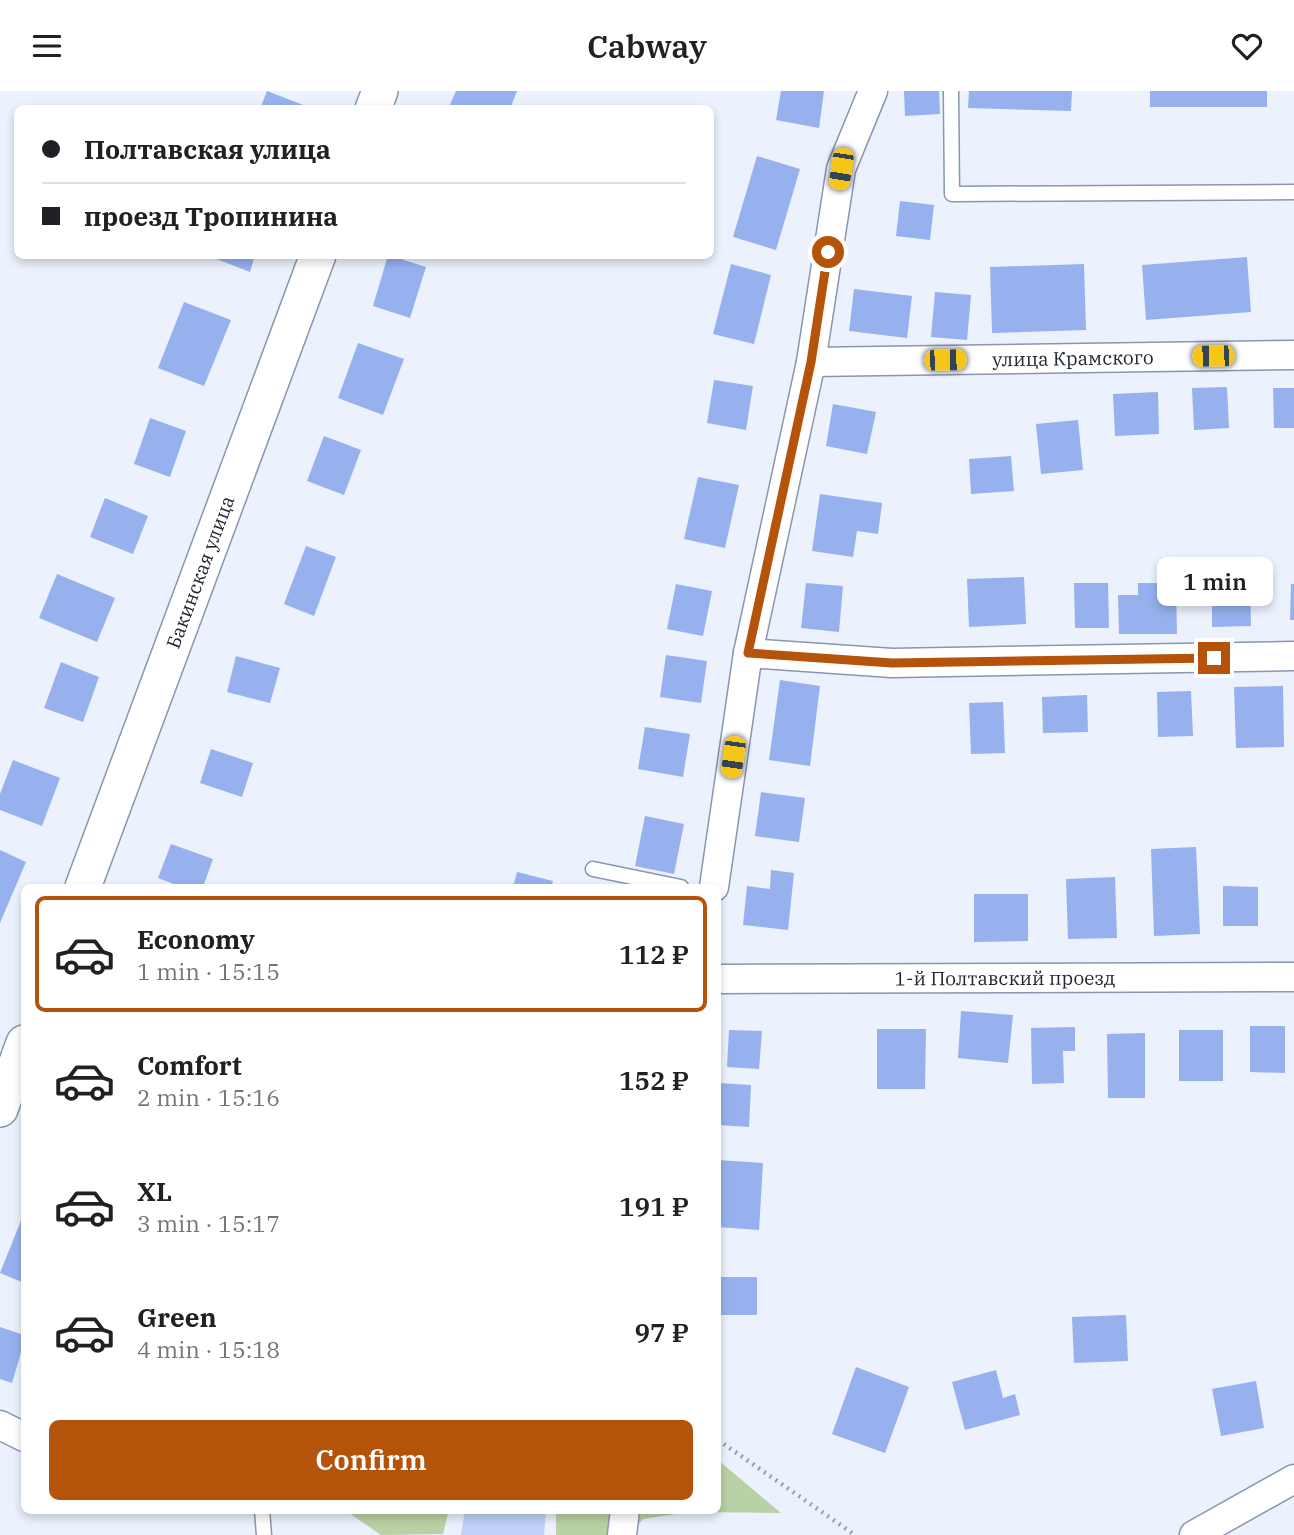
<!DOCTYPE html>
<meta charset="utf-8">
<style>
:root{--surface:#fff;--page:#f2f2f2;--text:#202124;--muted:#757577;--line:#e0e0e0;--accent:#b45309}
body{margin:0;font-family:"IBM Plex Serif",serif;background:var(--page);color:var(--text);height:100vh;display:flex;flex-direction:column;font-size:26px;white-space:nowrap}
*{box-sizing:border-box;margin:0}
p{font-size:23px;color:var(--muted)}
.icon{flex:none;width:38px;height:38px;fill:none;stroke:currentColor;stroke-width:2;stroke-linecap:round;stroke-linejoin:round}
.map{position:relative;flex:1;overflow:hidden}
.side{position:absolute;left:21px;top:793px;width:700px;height:630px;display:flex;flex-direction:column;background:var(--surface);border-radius:10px;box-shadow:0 4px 10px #0003}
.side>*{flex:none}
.banner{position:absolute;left:14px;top:14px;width:700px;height:154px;border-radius:10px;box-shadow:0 4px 10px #0003;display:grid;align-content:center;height:154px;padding:0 28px;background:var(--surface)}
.end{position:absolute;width:32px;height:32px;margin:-16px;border:9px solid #b45309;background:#fff;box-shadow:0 0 0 4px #fff}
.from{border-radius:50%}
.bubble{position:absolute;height:49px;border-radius:10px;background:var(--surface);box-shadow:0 4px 10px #0003;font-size:23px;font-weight:600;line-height:49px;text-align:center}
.car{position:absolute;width:21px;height:42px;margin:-21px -10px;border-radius:9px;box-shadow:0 0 5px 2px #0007;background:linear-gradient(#f5c518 24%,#345 0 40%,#f5c518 0 76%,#345 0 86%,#f5c518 0)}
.banner b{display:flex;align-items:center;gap:24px;height:66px;font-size:26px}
.banner b+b{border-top:2px solid var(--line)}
.banner i{width:18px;height:18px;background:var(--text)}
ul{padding:12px 0 0;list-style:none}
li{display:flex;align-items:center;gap:21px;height:116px;margin:0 14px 10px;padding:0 14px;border:4px solid transparent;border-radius:10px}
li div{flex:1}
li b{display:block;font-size:26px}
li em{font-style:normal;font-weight:600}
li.current{border-color:var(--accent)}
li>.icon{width:63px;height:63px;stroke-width:1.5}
.button{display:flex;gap:14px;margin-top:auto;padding:14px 28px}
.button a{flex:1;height:80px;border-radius:10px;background:var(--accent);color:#fff;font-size:28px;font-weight:600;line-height:80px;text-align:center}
header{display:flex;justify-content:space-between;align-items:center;height:91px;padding:0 28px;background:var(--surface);font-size:32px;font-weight:600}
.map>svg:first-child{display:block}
.green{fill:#bad1a5}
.water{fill:#bfd1f7}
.building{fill:#96b1ee}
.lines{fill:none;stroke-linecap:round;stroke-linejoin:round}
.service-casing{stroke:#8896b2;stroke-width:17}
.minor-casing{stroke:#8896b2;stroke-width:31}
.tertiary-casing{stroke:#8896b2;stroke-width:38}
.path{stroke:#9a9fab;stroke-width:4.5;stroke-dasharray:2 5;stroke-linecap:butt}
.service{stroke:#fff;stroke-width:14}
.minor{stroke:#fff;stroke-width:28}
.tertiary{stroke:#fff;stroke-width:35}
.route{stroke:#b45309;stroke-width:9}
.labels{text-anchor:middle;stroke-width:5;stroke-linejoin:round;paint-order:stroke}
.street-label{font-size:19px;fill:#212631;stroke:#fefefe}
</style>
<header><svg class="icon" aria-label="menu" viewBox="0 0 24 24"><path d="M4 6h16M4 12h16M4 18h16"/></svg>Cabway<svg class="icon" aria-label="heart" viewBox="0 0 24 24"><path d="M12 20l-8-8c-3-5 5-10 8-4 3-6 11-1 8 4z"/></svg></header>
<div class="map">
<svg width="1294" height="1444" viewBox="0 0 1294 1444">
<rect width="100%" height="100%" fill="#ebf1fd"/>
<path class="green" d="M718 1369 781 1422 689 1421 643 1428 629 1444H556V1419H718Z
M337 1419H449L443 1443 381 1444 349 1422Z"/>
<path class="water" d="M465 1419H546L544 1444H461Z"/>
<path class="building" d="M267 0 311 17V18H260Z
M456 0H517L510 18H454L449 16Z
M781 0H824L819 37 776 29Z
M904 0H939L940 23 905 25Z
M969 0H1072L1071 20 968 17Z
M1150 0H1267V16H1150Z
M757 65 800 78 776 159 733 146Z
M900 110 934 114 930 149 896 145Z
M215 164H255L250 181 214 167Z
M388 164 426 176 410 227 373 215Z
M1247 166 1251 221 1146 229 1142 174Z
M731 173 771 184 754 253 713 243Z
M1084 173 1086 239 992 242 990 176Z
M854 198 912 205 907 247 849 240Z
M935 201 971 204 967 249 931 246Z
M184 211 231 229 204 295 158 277Z
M358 252 404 268 383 324 338 307Z
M714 289 753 295 746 339 707 332Z
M1227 296 1229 337 1194 339 1192 297Z
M1273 297H1294V337H1274Z
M1158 301 1159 343 1115 345 1113 303Z
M833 313 876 321 867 363 826 355Z
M150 327 186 340 170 386 134 373Z
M1078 329 1083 379 1041 383 1036 333Z
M324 345 361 359 344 404 307 390Z
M1011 365 1014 400 971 403 969 368Z
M698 386 739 394 725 457 684 448Z
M820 403 882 412 878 443 857 440 853 466 812 460Z
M105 407 148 425 133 463 90 446Z
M306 455 336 466 314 525 284 513Z
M57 483 115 507 97 551 39 527Z
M1212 485H1250L1251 535 1212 536Z
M1024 486 1026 533 969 536 967 488Z
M806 492 843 495 839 541 801 537Z
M1074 492H1108L1109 537H1075Z
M1138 492H1176L1177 543H1119L1118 504H1138Z
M676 493 712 500 703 545 667 538Z
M1291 493H1294V529H1290Z
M666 564 707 570 701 612 660 606Z
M236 565 280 577 270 612 227 601Z
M61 571 99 586 83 631 44 617Z
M780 589 820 595 810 675 769 669Z
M1283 595 1284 656 1236 657 1234 596Z
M1191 600 1193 645 1158 646 1157 601Z
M1087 604 1088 641 1043 642 1042 606Z
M1003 611 1005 662 971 663 969 612Z
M645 636 690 643 683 686 638 678Z
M211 658 253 672 242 706 200 692Z
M13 669 60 687 42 735 0 719V703Z
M761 701 805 707 799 751 755 745Z
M645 725 684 733 674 783 635 775Z
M171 753 213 768 203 796H182L158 787Z
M1196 756 1200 843 1154 845 1151 758Z
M0 759 26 771 0 832Z
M771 779 794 782 788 839 743 834 747 795 770 798Z
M517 781 553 790 551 796H513Z
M1115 786 1117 847 1068 848 1066 788Z
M1223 795 1258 796V835H1223Z
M974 803H1028V850L974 851Z
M961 920 1013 924 1008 972 958 967Z
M1250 935H1285V982L1250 981Z
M1075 936V960H1063L1064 992 1032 993 1031 937Z
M877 938H926L925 998H877Z
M729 939 762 940 759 978 727 976Z
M1179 939H1223V990H1179Z
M1145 942V1007H1108L1107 943Z
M718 992 751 994 749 1036 718 1034Z
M718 1069 763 1072 759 1139 718 1136Z
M24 1122V1192L0 1182Z
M718 1186H757V1224H718Z
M1126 1224 1128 1270 1074 1272 1072 1226Z
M0 1236 24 1244V1251L12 1292 0 1288Z
M856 1276 909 1296 885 1362 832 1343Z
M996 1279 1003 1307 1015 1303 1020 1324 965 1339 952 1291Z
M1256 1290 1264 1337 1221 1345 1212 1298Z"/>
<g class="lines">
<g class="service-casing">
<path id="service" d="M951 0 952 103 1294 101
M593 778 681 796
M262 1419 264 1444"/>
</g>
<g class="minor-casing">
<g id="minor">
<path id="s1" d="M811 271 1294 264"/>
<path d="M748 562 892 572 1294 565"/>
<path d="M714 796 748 562 811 271 841 78 873 0"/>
<path id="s2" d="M718 888 1294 886"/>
<path d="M0 1334 24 1346"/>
<path d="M622 1444 625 1419"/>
<path d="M1194 1444 1294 1388"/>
</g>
</g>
<g class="tertiary-casing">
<g id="tertiary">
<path d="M373 18 380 0"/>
<path id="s3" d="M83 796 318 164"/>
<path d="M0 1018 24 952"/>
</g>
</g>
<path class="path" d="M718 1349 855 1444"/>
<use href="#service" class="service"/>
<use href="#minor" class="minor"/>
<use href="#tertiary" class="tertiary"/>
</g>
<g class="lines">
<path class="route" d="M828 161 811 271 748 562 892 572 1214 567"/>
</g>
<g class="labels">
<g class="street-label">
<text dy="7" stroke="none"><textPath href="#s1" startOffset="262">улица Крамского</textPath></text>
<text dy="7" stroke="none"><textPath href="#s3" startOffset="336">Бакинская улица</textPath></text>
<text dy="7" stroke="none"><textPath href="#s2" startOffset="287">1-й Полтавский проезд</textPath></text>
</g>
</g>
</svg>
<i class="end from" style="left:828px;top:161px"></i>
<i class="end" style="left:1214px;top:567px"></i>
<div class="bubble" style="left:1157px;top:466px;width:116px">1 min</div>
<i class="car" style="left:841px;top:78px;rotate:189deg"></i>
<i class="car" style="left:1213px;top:265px;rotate:269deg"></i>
<i class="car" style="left:945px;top:269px;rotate:89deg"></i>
<i class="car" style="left:733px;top:666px;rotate:188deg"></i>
<div class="banner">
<b><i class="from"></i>Полтавская улица</b>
<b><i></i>проезд Тропинина</b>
</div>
<section class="side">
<ul>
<li class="current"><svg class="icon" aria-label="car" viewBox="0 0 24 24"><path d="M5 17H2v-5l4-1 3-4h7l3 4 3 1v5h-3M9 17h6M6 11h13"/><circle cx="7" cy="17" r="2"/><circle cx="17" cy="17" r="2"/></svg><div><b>Economy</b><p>1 min · 15:15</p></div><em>112 ₽</em></li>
<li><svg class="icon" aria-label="car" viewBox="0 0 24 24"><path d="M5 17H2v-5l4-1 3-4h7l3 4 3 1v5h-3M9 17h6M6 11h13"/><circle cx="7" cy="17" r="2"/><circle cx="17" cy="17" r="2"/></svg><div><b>Comfort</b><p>2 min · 15:16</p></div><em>152 ₽</em></li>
<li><svg class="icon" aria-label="car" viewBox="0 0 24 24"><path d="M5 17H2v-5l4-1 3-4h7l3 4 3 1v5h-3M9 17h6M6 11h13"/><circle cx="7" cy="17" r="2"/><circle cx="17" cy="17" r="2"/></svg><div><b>XL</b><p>3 min · 15:17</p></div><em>191 ₽</em></li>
<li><svg class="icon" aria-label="car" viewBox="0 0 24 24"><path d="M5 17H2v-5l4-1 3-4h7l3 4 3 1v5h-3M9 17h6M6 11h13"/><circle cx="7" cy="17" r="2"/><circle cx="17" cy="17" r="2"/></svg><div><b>Green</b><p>4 min · 15:18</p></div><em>97 ₽</em></li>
</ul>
<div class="button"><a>Confirm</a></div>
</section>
</div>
